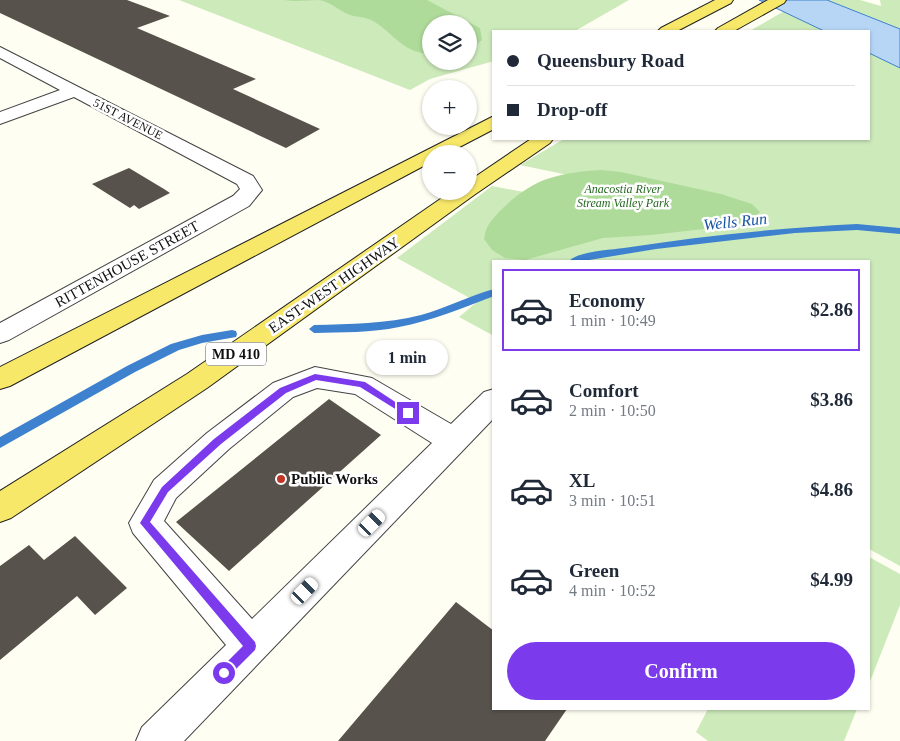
<!DOCTYPE html>
<meta charset="utf-8">
<style>
:root{--surface:#fff;--page:#f2f2f3;--text:#1f2937;--muted:#747a83;--line:#e0e1e3;--accent:#7c3aed}
body{margin:0;font-family:Georgia,serif;background:var(--page);color:var(--text);height:100vh;display:flex;flex-direction:column;font-size:19px;white-space:nowrap}
*{box-sizing:border-box;margin:0}
p{font-size:16px;color:var(--muted)}
.icon{flex:none;width:28px;height:28px;fill:none;stroke:currentColor;stroke-width:2;stroke-linecap:round;stroke-linejoin:round}
.map{position:relative;flex:1;overflow:hidden}
.panel{position:absolute;left:492px;top:260px;width:378px;height:450px;display:flex;flex-direction:column;background:var(--surface);border-radius:0px;box-shadow:0 1px 4px #0004}
.panel>*{flex:none}
.banner{position:absolute;left:492px;top:30px;width:378px;height:110px;border-radius:0px;box-shadow:0 1px 4px #0004;display:grid;align-content:center;height:110px;padding:0 15px;background:var(--surface)}
.tools{position:absolute;left:422px;top:15px;display:grid;gap:10px}
.tools a{display:grid;place-items:center;width:55px;height:55px;border-radius:50%;background:var(--surface);box-shadow:0 1px 4px #0004;font-size:25px}
.end{position:absolute;width:22px;height:22px;margin:-11px;border:6px solid #7c3aed;background:#fff;box-shadow:0 0 0 2px #fff}
.from{border-radius:50%}
.bubble{position:absolute;height:35px;border-radius:18px;background:var(--surface);box-shadow:0 1px 4px #0004;font-size:16px;font-weight:600;line-height:35px;text-align:center}
.car{position:absolute;width:15px;height:30px;margin:-15px -8px;border-radius:6px;box-shadow:0 0 4px 1px #0007;background:linear-gradient(#fff 24%,#345 0 40%,#fff 0 76%,#345 0 86%,#fff 0)}
.banner b{display:flex;align-items:center;gap:18px;height:48px;font-size:19px}
.banner b+b{border-top:1px solid var(--line)}
.banner i{width:12px;height:12px;background:var(--text)}
ul{padding:9px 0 0;list-style:none}
li{display:flex;align-items:center;gap:15px;height:82px;margin:0 10px 8px;padding:0 5px;border:2px solid transparent;border-radius:0px}
li div{flex:1}
li b{display:block;font-size:19px}
li em{font-style:normal;font-weight:600}
li.current{border-color:var(--accent)}
li>.icon{width:45px;height:45px;stroke-width:1.5}
.cta{display:flex;gap:10px;margin-top:auto;padding:10px 15px}
.cta a{flex:1;height:58px;border-radius:30px;background:var(--accent);color:#fff;font-size:20px;font-weight:600;line-height:58px;text-align:center}
.map>svg:first-child{display:block}
.green{fill:#cdeabb;fill-rule:evenodd}
.forest{fill:#afdb9a}
.water{fill:#b7d6f6;stroke:#3e81ce}
.lines{fill:none;stroke-linecap:round;stroke-linejoin:round}
.stream{fill:#3e81ce;fill-rule:evenodd}
.building{fill:#58524c}
.minor-casing{stroke:#434343;stroke-width:2}
.major-casing{stroke:#212121;stroke-width:2}
.minor{fill:#fff;fill-rule:evenodd}
.major{fill:#f8e869;fill-rule:evenodd}
.route{fill:#7c3aed}
.poi-dot{fill:#c13426;stroke:#fff;stroke-width:2}
.labels{text-anchor:middle;stroke-width:5;stroke-linejoin:round;paint-order:stroke}
.far-street-label{font-size:12px;fill:#101010;stroke:#fff}
.far-park-label{font-size:12px;font-style:italic;fill:#24681f;stroke:#fff}
.shield{fill:#fff;stroke:#585858;stroke-width:1}
.shield-label{font-size:14px;font-weight:bold;fill:#101010}
.street-label{font-size:15px;fill:#101010;stroke:#fff}
.poi-label{font-size:15px;font-weight:bold;fill:#101010;stroke:#fff;text-anchor:start}
.water-label{font-size:16px;font-style:italic;fill:#1753a3;stroke:#fff}
</style>
<div class="map">
<svg width="900" height="741" viewBox="0 0 900 741">
<rect width="100%" height="100%" fill="#fffef2"/>
<path class="green" d="M179 0H629L575 31H494V61L430 79 410 90ZM431 24H469V61H431Z
M803 0H860L881 6 880 0H900V566L869 549V261H494V336L459 317 477 302 397 258 492 186 560 199 568 175 520 165 564 139H869V31H750Z
M869 557 900 574V605L869 684Z
M708 709H857L844 741H708L696 732Z"/>
<path class="forest" d="M284 0H427L480 28 482 40 474 47 469 49V24H431V54C402 53 395 34 373 21 366 17 357 17 350 15 339 11 331 2 319 0 307 0 296 2 284 0Z
M601 170 621 172 721 194 752 204 760 212 752 220 730 226 651 235 603 238 525 260 505 258 492 250 484 239C485 234 486 228 489 224 502 206 526 186 547 179 565 173 582 171 601 170Z"/>
<path class="water" d="M759 0H827L900 29V68L869 53V31H824Z"/>
<g class="lines">
<path class="stream" d="M857 224 900 228V234L857 230 795 233 656 249 583 261H569C579 251 610 250 624 248 701 236 779 228 857 224Z
M494 289V296C463 308 431 321 399 327 371 333 342 332 314 333L309 329 314 325C350 324 386 324 421 315 446 308 469 296 494 289Z
M232 330 236 331 237 334 236 337 202 343 179 350 135 372 0 448V437L127 366 171 344 202 335Z"/>
</g>
<path class="building" d="M0 0H127L170 16 137 28 256 79 233 89 320 129 286 148 0 13Z
M129 168 164 189 170 193 139 209 134 205 130 208 92 184Z
M329 399 381 435 229 571 176 522Z
M75 536 127 588 95 615 77 596 0 660V566L29 545 44 560Z
M456 602 494 631V709H567L545 741H338Z"/>
<g class="lines">
<g class="minor-casing">
<path id="minor" d="M0 47 253 176 262 190 249 206 9 340 0 343V323L233 196 240 189 237 184 74 97 0 124V112L60 90 0 58Z
M315 367 372 378 451 424 484 392 494 389V418L184 741H136L142 727 226 645 133 533 129 523 154 480 207 433 273 383ZM317 388 355 394 432 443 252 619 164 521 176 498 229 449 293 397Z"/>
</g>
<g class="major-casing">
<path id="major" d="M715 0H733L731 3 677 31H658L661 28Z
M768 0H786L784 3 734 31H715L718 28Z
M494 116V129L446 154H431V162L10 386 0 389V367Z
M531 139H553L550 143 474 195 207 388 11 518 0 522V491L187 374 452 191H469V181Z"/>
</g>
<use href="#minor" class="minor"/>
<use href="#major" class="major"/>
</g>
<path class="route" d="M315 374 365 382 412 413 408 416 405 415 360 387 316 380 286 393 221 444 168 492 150 522 255 642 256 646 255 650 228 677 224 679 220 677 218 673 220 669 243 646 140 523 162 487 214 439 280 388Z"/>
<circle class="poi-dot" cx="281" cy="479" r="5"/>
<g class="labels">
<g class="far-street-label">
<text transform="translate(128 119) rotate(27)" y="4">51ST AVENUE</text>
</g>
<g class="far-park-label">
<text x="623" y="193">Anacostia River<tspan x="623" dy="14">Stream Valley Park</tspan></text>
</g>
<rect class="shield" x="206" y="342.5" width="60" height="23" rx="4"/>
<g class="shield-label">
<text x="236" y="359">MD 410</text>
</g>
<g class="street-label">
<text transform="translate(127 264) rotate(-29)" y="5">RITTENHOUSE STREET</text>
<text transform="translate(334 285) rotate(-35)" y="5">EAST-WEST HIGHWAY</text>
</g>
<g class="poi-label">
<text x="291" y="484">Public Works</text>
</g>
<g class="water-label">
<text transform="translate(735 221) rotate(-6)" y="6">Wells Run</text>
</g>
</g>
</svg>
<div class="tools">
<a><svg class="icon" aria-label="layers" viewBox="0 0 24 24"><path d="M12 4l9 5-9 5-9-5zM3 14l9 5 9-5"/></svg></a>
<a>+</a>
<a>−</a>
</div>
<i class="end from" style="left:224px;top:673px"></i>
<i class="end" style="left:408px;top:413px"></i>
<div class="bubble" style="left:366px;top:340px;width:82px">1 min</div>
<i class="car" style="left:372px;top:523px;rotate:45deg"></i>
<i class="car" style="left:305px;top:591px;rotate:44deg"></i>
<div class="banner">
<b><i class="from"></i>Queensbury Road</b>
<b><i></i>Drop-off</b>
</div>
<section class="panel">
<ul>
<li class="current"><svg class="icon" aria-label="car" viewBox="0 0 24 24"><path d="M5 17H2v-5l4-1 3-4h7l3 4 3 1v5h-3M9 17h6M6 11h13"/><circle cx="7" cy="17" r="2"/><circle cx="17" cy="17" r="2"/></svg><div><b>Economy</b><p>1 min · 10:49</p></div><em>$2.86</em></li>
<li><svg class="icon" aria-label="car" viewBox="0 0 24 24"><path d="M5 17H2v-5l4-1 3-4h7l3 4 3 1v5h-3M9 17h6M6 11h13"/><circle cx="7" cy="17" r="2"/><circle cx="17" cy="17" r="2"/></svg><div><b>Comfort</b><p>2 min · 10:50</p></div><em>$3.86</em></li>
<li><svg class="icon" aria-label="car" viewBox="0 0 24 24"><path d="M5 17H2v-5l4-1 3-4h7l3 4 3 1v5h-3M9 17h6M6 11h13"/><circle cx="7" cy="17" r="2"/><circle cx="17" cy="17" r="2"/></svg><div><b>XL</b><p>3 min · 10:51</p></div><em>$4.86</em></li>
<li><svg class="icon" aria-label="car" viewBox="0 0 24 24"><path d="M5 17H2v-5l4-1 3-4h7l3 4 3 1v5h-3M9 17h6M6 11h13"/><circle cx="7" cy="17" r="2"/><circle cx="17" cy="17" r="2"/></svg><div><b>Green</b><p>4 min · 10:52</p></div><em>$4.99</em></li>
</ul>
<div class="cta"><a>Confirm</a></div>
</section>
</div>
